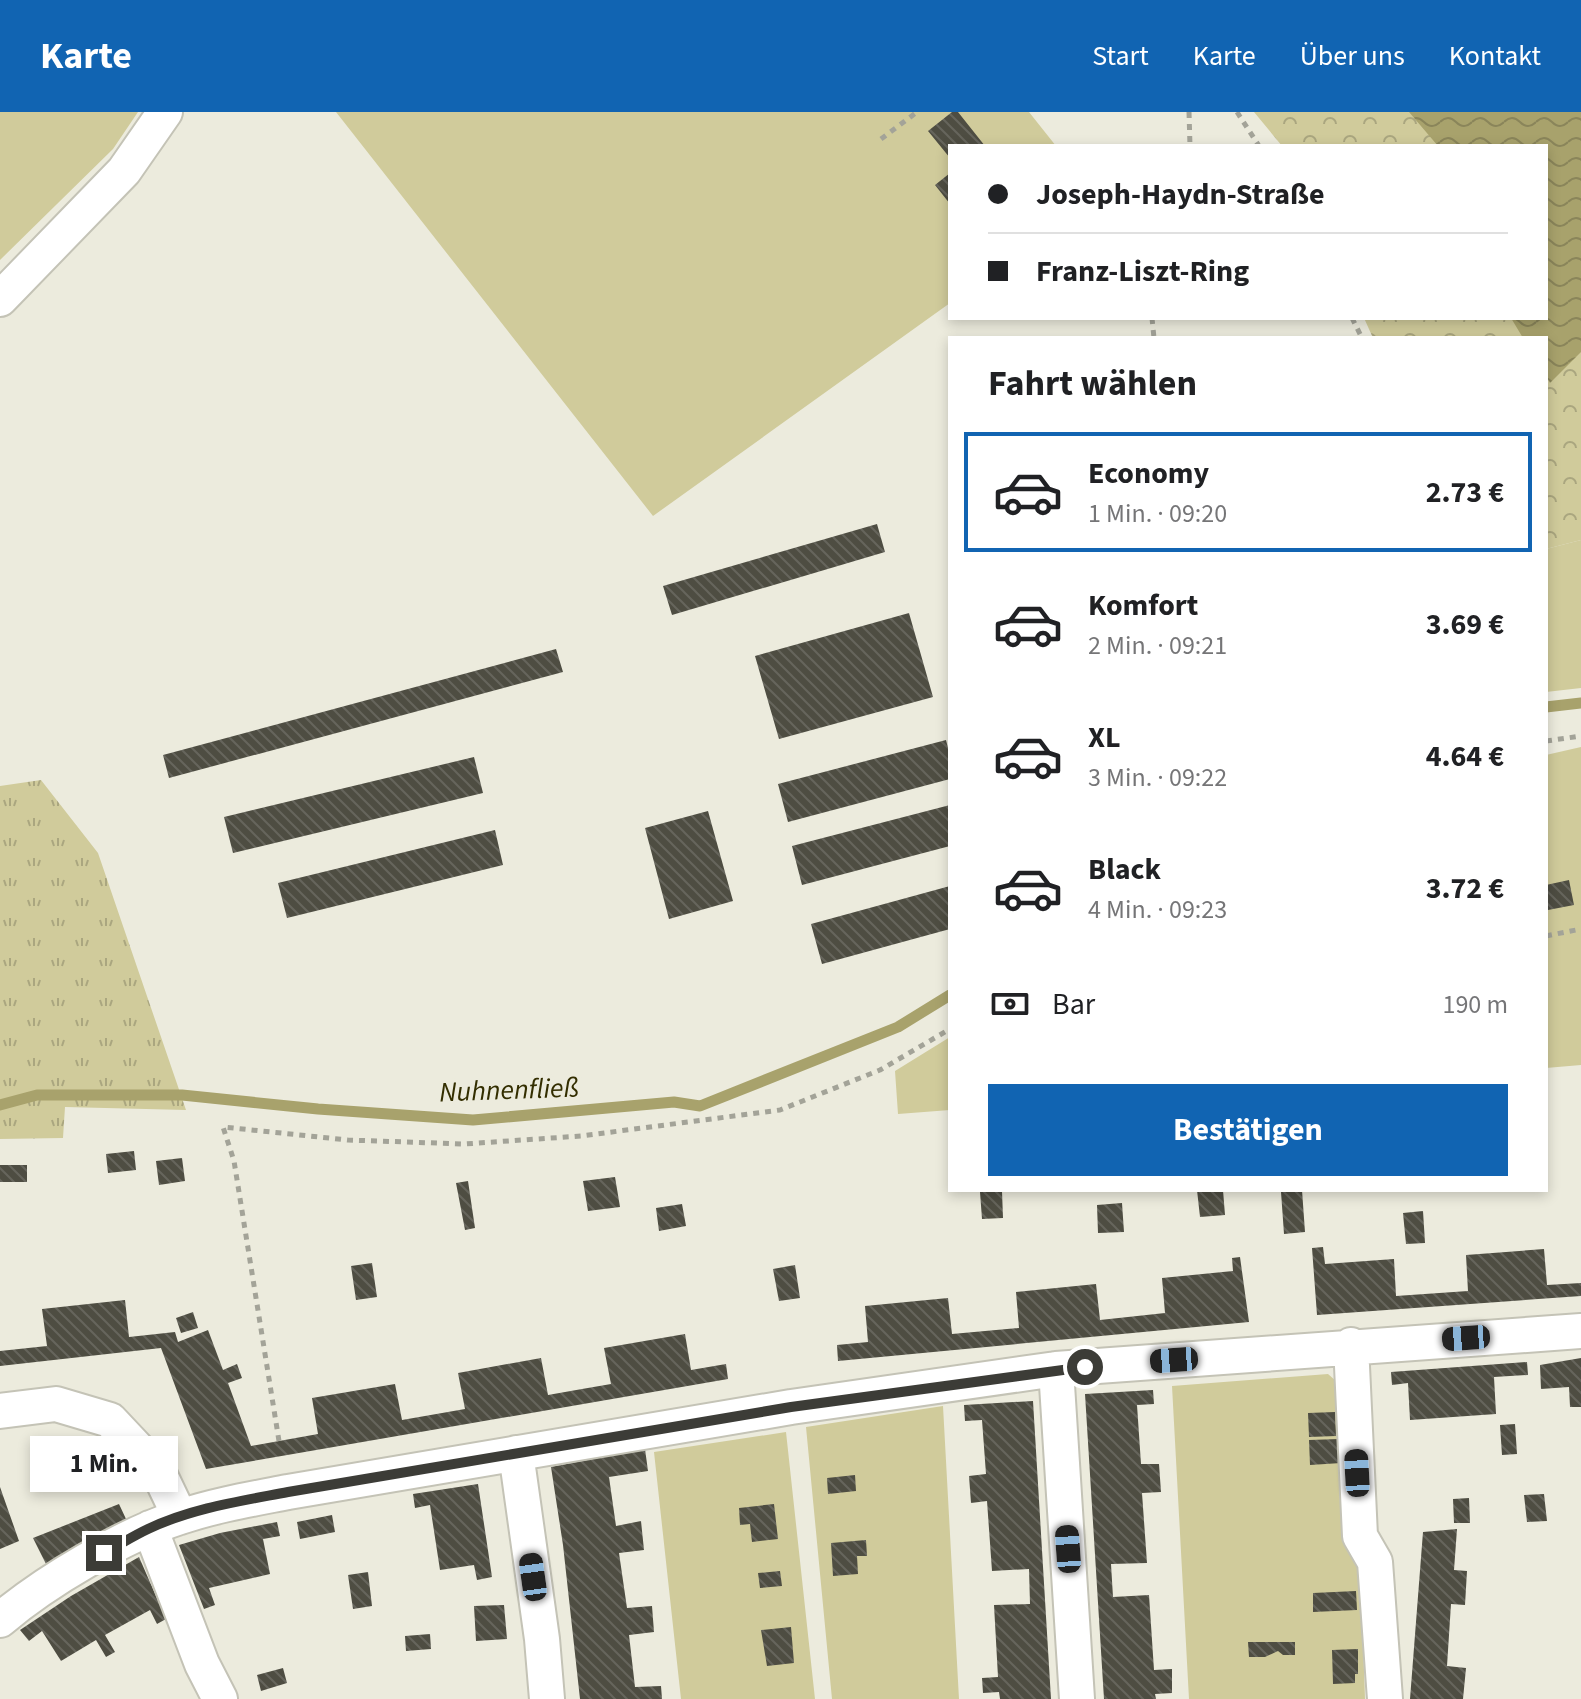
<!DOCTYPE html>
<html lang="de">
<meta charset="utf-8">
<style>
:root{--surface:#fff;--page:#f6f6f6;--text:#202124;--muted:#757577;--line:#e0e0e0;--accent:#1164b2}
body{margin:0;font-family:"Source Sans 3",sans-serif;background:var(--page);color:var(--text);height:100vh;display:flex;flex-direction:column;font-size:30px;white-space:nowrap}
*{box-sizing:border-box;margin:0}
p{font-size:26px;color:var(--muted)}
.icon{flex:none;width:44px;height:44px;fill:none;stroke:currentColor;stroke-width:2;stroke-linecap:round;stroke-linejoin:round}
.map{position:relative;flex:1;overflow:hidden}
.panel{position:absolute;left:948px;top:224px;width:600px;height:856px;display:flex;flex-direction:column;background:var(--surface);border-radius:0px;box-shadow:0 4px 12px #0003}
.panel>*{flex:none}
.banner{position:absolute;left:948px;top:32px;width:600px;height:176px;border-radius:0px;box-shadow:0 4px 12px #0003;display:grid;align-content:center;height:176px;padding:0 40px;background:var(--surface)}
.end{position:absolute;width:36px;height:36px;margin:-18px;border:10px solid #3c3c37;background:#fff;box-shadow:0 0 0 4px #fff}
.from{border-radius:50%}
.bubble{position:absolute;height:56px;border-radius:0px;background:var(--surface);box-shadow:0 4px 12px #0003;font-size:26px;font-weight:700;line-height:56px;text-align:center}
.car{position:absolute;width:24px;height:48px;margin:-24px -12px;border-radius:10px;box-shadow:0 0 6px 2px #0007;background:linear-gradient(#222 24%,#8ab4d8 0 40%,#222 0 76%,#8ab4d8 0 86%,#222 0)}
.banner b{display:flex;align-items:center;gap:28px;height:76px;font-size:30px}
.banner b+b{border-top:2px solid var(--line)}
.banner i{width:20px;height:20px;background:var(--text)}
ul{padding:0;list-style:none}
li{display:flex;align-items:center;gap:24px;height:120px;margin:0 16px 12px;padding:0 24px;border:4px solid transparent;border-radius:0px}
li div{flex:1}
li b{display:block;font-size:30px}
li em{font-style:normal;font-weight:700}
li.selected{border-color:var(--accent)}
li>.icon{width:72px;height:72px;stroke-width:1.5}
h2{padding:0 40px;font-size:36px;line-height:96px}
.pay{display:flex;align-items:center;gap:20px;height:88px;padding:0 40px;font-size:30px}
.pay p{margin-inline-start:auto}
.cta{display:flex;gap:16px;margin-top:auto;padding:16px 40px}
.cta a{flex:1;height:92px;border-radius:0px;background:var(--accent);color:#fff;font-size:32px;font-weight:700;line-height:92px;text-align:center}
header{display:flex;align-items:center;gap:48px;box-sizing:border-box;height:112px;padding:0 40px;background:var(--accent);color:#fff}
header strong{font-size:38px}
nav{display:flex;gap:44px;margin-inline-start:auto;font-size:28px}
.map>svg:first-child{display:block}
.grass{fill:url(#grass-tufts)}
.forest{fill:url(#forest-crowns)}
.garden{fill:#d0cb9b}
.water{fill:url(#water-waves)}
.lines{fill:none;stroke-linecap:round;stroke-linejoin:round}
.stream{stroke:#a8a26c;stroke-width:11}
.building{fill:url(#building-back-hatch)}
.minor-casing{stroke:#c4c3b6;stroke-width:38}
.path{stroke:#a3a398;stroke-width:5;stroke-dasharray:6 6;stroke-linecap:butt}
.minor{stroke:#fff;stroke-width:34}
.route{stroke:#3c3c37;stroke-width:10}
.labels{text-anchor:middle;stroke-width:8;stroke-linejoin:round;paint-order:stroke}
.water-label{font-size:28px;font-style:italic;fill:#332e00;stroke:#ecebdd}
</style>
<header>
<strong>Karte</strong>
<nav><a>Start</a><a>Karte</a><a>Über uns</a><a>Kontakt</a></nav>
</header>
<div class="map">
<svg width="1581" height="1587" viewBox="0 0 1581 1587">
<defs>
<pattern id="grass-tufts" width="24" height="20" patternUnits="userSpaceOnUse" patternTransform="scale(2)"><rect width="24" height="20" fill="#d0cb9b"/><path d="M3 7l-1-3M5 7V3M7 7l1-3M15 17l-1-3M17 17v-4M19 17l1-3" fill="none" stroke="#aaa67f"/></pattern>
<pattern id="forest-crowns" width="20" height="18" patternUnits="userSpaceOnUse" patternTransform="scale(2)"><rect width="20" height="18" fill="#d0cb9b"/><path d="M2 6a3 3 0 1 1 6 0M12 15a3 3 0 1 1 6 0" fill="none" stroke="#aaa67f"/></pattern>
<pattern id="water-waves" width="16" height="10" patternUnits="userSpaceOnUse" patternTransform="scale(2)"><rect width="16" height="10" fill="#a8a26c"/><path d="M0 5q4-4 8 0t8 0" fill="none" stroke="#8a855a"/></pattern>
<pattern id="building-back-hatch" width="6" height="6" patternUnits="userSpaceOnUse" patternTransform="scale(2)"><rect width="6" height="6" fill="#4e4d42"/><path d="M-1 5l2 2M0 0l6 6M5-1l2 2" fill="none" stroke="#66655c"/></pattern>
</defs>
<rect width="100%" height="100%" fill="#ecebdd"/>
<path class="grass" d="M41 668 98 741 186 998 65 995 63 1026 0 1027V674Z"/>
<path class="forest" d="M1254 0H1581V428L1546 437V226H1373L1364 206H1546V34H1282Z"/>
<path class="garden" d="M0 0H138L113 37 0 148Z
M336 0H1029L1056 34H950V191L653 404Z
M1581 428V576L1546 580V437Z
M1581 635V953L1546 956V643Z
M950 925V998L898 1002 895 959Z
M1328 1262 1344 1276 1360 1442 1365 1587H1189L1172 1274Z
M943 1294 959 1587H832L806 1315Z
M786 1320 815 1587H681L654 1340Z"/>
<path class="water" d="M1409 0H1581V240L1550 271 1546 264V226H1523L1511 206H1546V34H1438Z"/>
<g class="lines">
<path class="stream" d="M1546 595 1581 591
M0 993 37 983H182L318 997 473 1008 674 990 700 994 898 915 950 883"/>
</g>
<path class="building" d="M952 0H958L985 34H950V46L928 19Z
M950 61V92L935 73Z
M877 412 885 440 672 503 663 474Z
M909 501 933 585 779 627 755 544Z
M556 537 563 560 169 666 163 643Z
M946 628 950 644V667L788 710 778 672Z
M474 645 483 681 233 741 224 705Z
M950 693V734L802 773 792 734Z
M708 699 733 789 669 807 645 716Z
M495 718 503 753 287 806 278 771Z
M1569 768 1574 793 1548 798 1546 773Z
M950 774V817L822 852 811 812Z
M134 1039 136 1058 108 1061 106 1042Z
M182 1046 185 1069 159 1073 156 1049Z
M0 1053H27V1070H0Z
M615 1065 620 1095 588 1099 583 1069Z
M468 1069 475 1116 465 1118 456 1071Z
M1197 1078H1223L1225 1103 1200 1105Z
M1297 1078H1302L1305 1120 1284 1122 1281 1080Z
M1002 1079 1003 1106 982 1107 980 1080Z
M1122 1091 1124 1120 1098 1121 1097 1093Z
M682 1092 686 1114 659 1119 656 1096Z
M1423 1099 1425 1131 1406 1132 1403 1101Z
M1323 1135 1325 1152 1394 1147 1396 1184 1468 1179 1466 1143 1544 1137 1547 1173 1581 1171V1184L1317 1203 1312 1136Z
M1240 1145 1249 1210 838 1249 837 1233 868 1230 865 1194 948 1186 952 1222 1019 1216 1016 1180 1096 1172 1100 1208 1165 1201 1162 1166 1233 1159 1232 1146Z
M372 1151 377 1185 356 1188 351 1154Z
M795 1153 800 1186 779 1189 773 1157Z
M125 1188 129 1225 175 1220 178 1230 208 1218 223 1258 237 1252 242 1266 228 1271 251 1334 318 1322 312 1286 395 1272 402 1308 465 1297 458 1261 541 1246 548 1283 582 1277 611 1272 604 1236 685 1222 691 1258 726 1252 728 1267 206 1357 161 1236 0 1254V1239L47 1234 42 1197Z
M193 1200 198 1216 181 1221 176 1206Z
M1581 1246V1295H1570L1569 1275 1541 1277 1540 1253Z
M1527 1250 1528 1263 1494 1265 1496 1302 1410 1308 1408 1271 1392 1273 1391 1260Z
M1153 1278 1154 1292 1137 1293 1141 1352H1159L1161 1380 1142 1381 1147 1451 1111 1452 1113 1485 1149 1483 1154 1558 1172 1557V1581L1155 1582 1156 1587H1104L1085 1282Z
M1033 1289 1051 1587H1000L999 1580 983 1581 982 1566 998 1565 994 1493 1030 1492 1029 1457 992 1459 987 1389 971 1391 969 1364 986 1362 982 1308 965 1309 964 1293Z
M1335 1300 1336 1324 1309 1325 1308 1301Z
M1515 1312 1517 1342 1502 1343 1500 1313Z
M1339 1327 1341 1351 1310 1353 1309 1328Z
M645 1337 648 1359 609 1365 616 1414 641 1409 644 1438 619 1441 627 1496 652 1494 654 1520 629 1523 635 1575 661 1574 662 1587H580L563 1433 551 1355Z
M855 1363 856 1379 828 1382 827 1366Z
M478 1372 492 1465 477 1468 474 1453 440 1458 430 1393 415 1396 413 1382Z
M0 1375 19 1429 0 1437Z
M1544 1382 1547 1409 1527 1410 1524 1383Z
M1469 1386 1470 1411H1454L1453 1387Z
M119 1392 126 1407 46 1452 33 1426Z
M774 1392 778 1427 752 1430 750 1412 740 1413 739 1396Z
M332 1403 335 1420 300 1427 297 1410Z
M277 1410 280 1424 263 1427 270 1462 209 1476 215 1493 204 1497 179 1433 220 1421Z
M1457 1417 1454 1458 1467 1459 1465 1493 1451 1492 1447 1554 1466 1556 1463 1587H1410L1423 1420Z
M866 1428 867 1444H857L858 1462 833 1464 831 1431Z
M139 1445 166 1507 157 1512 150 1498 105 1523 115 1540 106 1545 96 1528 61 1549 42 1519 29 1529 20 1518 71 1484Z
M780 1459 782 1474 760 1476 758 1461Z
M368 1460 372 1494 353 1497 348 1463Z
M1356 1479 1357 1498 1313 1500V1481Z
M504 1493 507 1527 476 1529 474 1494Z
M791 1515 794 1551 767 1554 761 1518Z
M430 1522 431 1537 406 1539 405 1524Z
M1248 1530H1295V1543H1283L1278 1539 1265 1545H1249Z
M1358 1537V1562H1355V1571L1333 1572 1332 1538Z
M283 1556 287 1571 261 1579 257 1563Z"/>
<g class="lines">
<g class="minor-casing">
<path id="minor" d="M0 187 124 59 165 0
M1351 1233 1360 1424 1375 1450 1385 1587
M1056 1257 1077 1587
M0 1299 56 1292 110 1308 158 1359 180 1405
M516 1341 542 1527 547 1587
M150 1416 202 1552 220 1587
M0 1508C46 1469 124 1423 180 1405 216 1393 252 1387 288 1380L791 1295 1056 1257 1581 1219"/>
</g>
<path class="path" d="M1189 0 1190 34
M1237 0 1259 34
M881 27 917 0
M1152 206 1154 226
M1352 206 1362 226
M1546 629 1581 624
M1546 824 1581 817
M279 1329 234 1049 223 1015 348 1028 464 1032 581 1024 780 998 880 958 950 917"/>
<use href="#minor" class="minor"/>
</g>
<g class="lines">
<path class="route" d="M104 1441C119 1433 133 1424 148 1417 192 1396 241 1389 288 1380L791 1295 1085 1255"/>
</g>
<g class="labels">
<g class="water-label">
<text transform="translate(509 977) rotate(-2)" y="10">Nuhnenfließ</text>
</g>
</g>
</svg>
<i class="end from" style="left:1085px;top:1255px"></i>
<i class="end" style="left:104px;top:1441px"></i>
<div class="bubble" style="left:30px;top:1324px;width:148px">1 Min.</div>
<i class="car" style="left:1466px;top:1226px;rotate:266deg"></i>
<i class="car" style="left:1174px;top:1248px;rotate:266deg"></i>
<i class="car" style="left:1357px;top:1361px;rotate:357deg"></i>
<i class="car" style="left:1068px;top:1437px;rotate:356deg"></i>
<i class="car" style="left:533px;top:1465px;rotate:352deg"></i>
<div class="banner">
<b><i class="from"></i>Joseph-Haydn-Straße</b>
<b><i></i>Franz-Liszt-Ring</b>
</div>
<section class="panel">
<h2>Fahrt wählen</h2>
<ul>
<li class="selected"><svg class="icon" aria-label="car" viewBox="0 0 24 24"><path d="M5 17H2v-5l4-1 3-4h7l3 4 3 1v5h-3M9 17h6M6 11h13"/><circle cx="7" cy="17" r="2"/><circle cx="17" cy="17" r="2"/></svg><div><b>Economy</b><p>1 Min. · 09:20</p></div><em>2.73 €</em></li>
<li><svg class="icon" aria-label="car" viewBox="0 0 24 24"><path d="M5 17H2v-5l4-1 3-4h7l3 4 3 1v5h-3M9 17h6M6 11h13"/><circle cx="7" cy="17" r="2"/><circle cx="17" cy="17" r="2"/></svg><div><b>Komfort</b><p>2 Min. · 09:21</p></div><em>3.69 €</em></li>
<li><svg class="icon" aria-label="car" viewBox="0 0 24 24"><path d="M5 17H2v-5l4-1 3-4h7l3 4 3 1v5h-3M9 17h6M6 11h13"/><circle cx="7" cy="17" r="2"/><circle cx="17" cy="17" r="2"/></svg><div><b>XL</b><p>3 Min. · 09:22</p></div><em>4.64 €</em></li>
<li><svg class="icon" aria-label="car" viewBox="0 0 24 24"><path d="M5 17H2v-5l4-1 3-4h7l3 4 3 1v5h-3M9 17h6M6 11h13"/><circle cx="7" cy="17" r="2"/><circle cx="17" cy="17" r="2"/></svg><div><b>Black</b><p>4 Min. · 09:23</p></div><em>3.72 €</em></li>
</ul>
<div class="pay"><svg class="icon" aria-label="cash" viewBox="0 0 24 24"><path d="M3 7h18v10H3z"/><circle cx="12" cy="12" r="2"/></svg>Bar<p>190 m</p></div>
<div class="cta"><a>Bestätigen</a></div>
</section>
</div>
